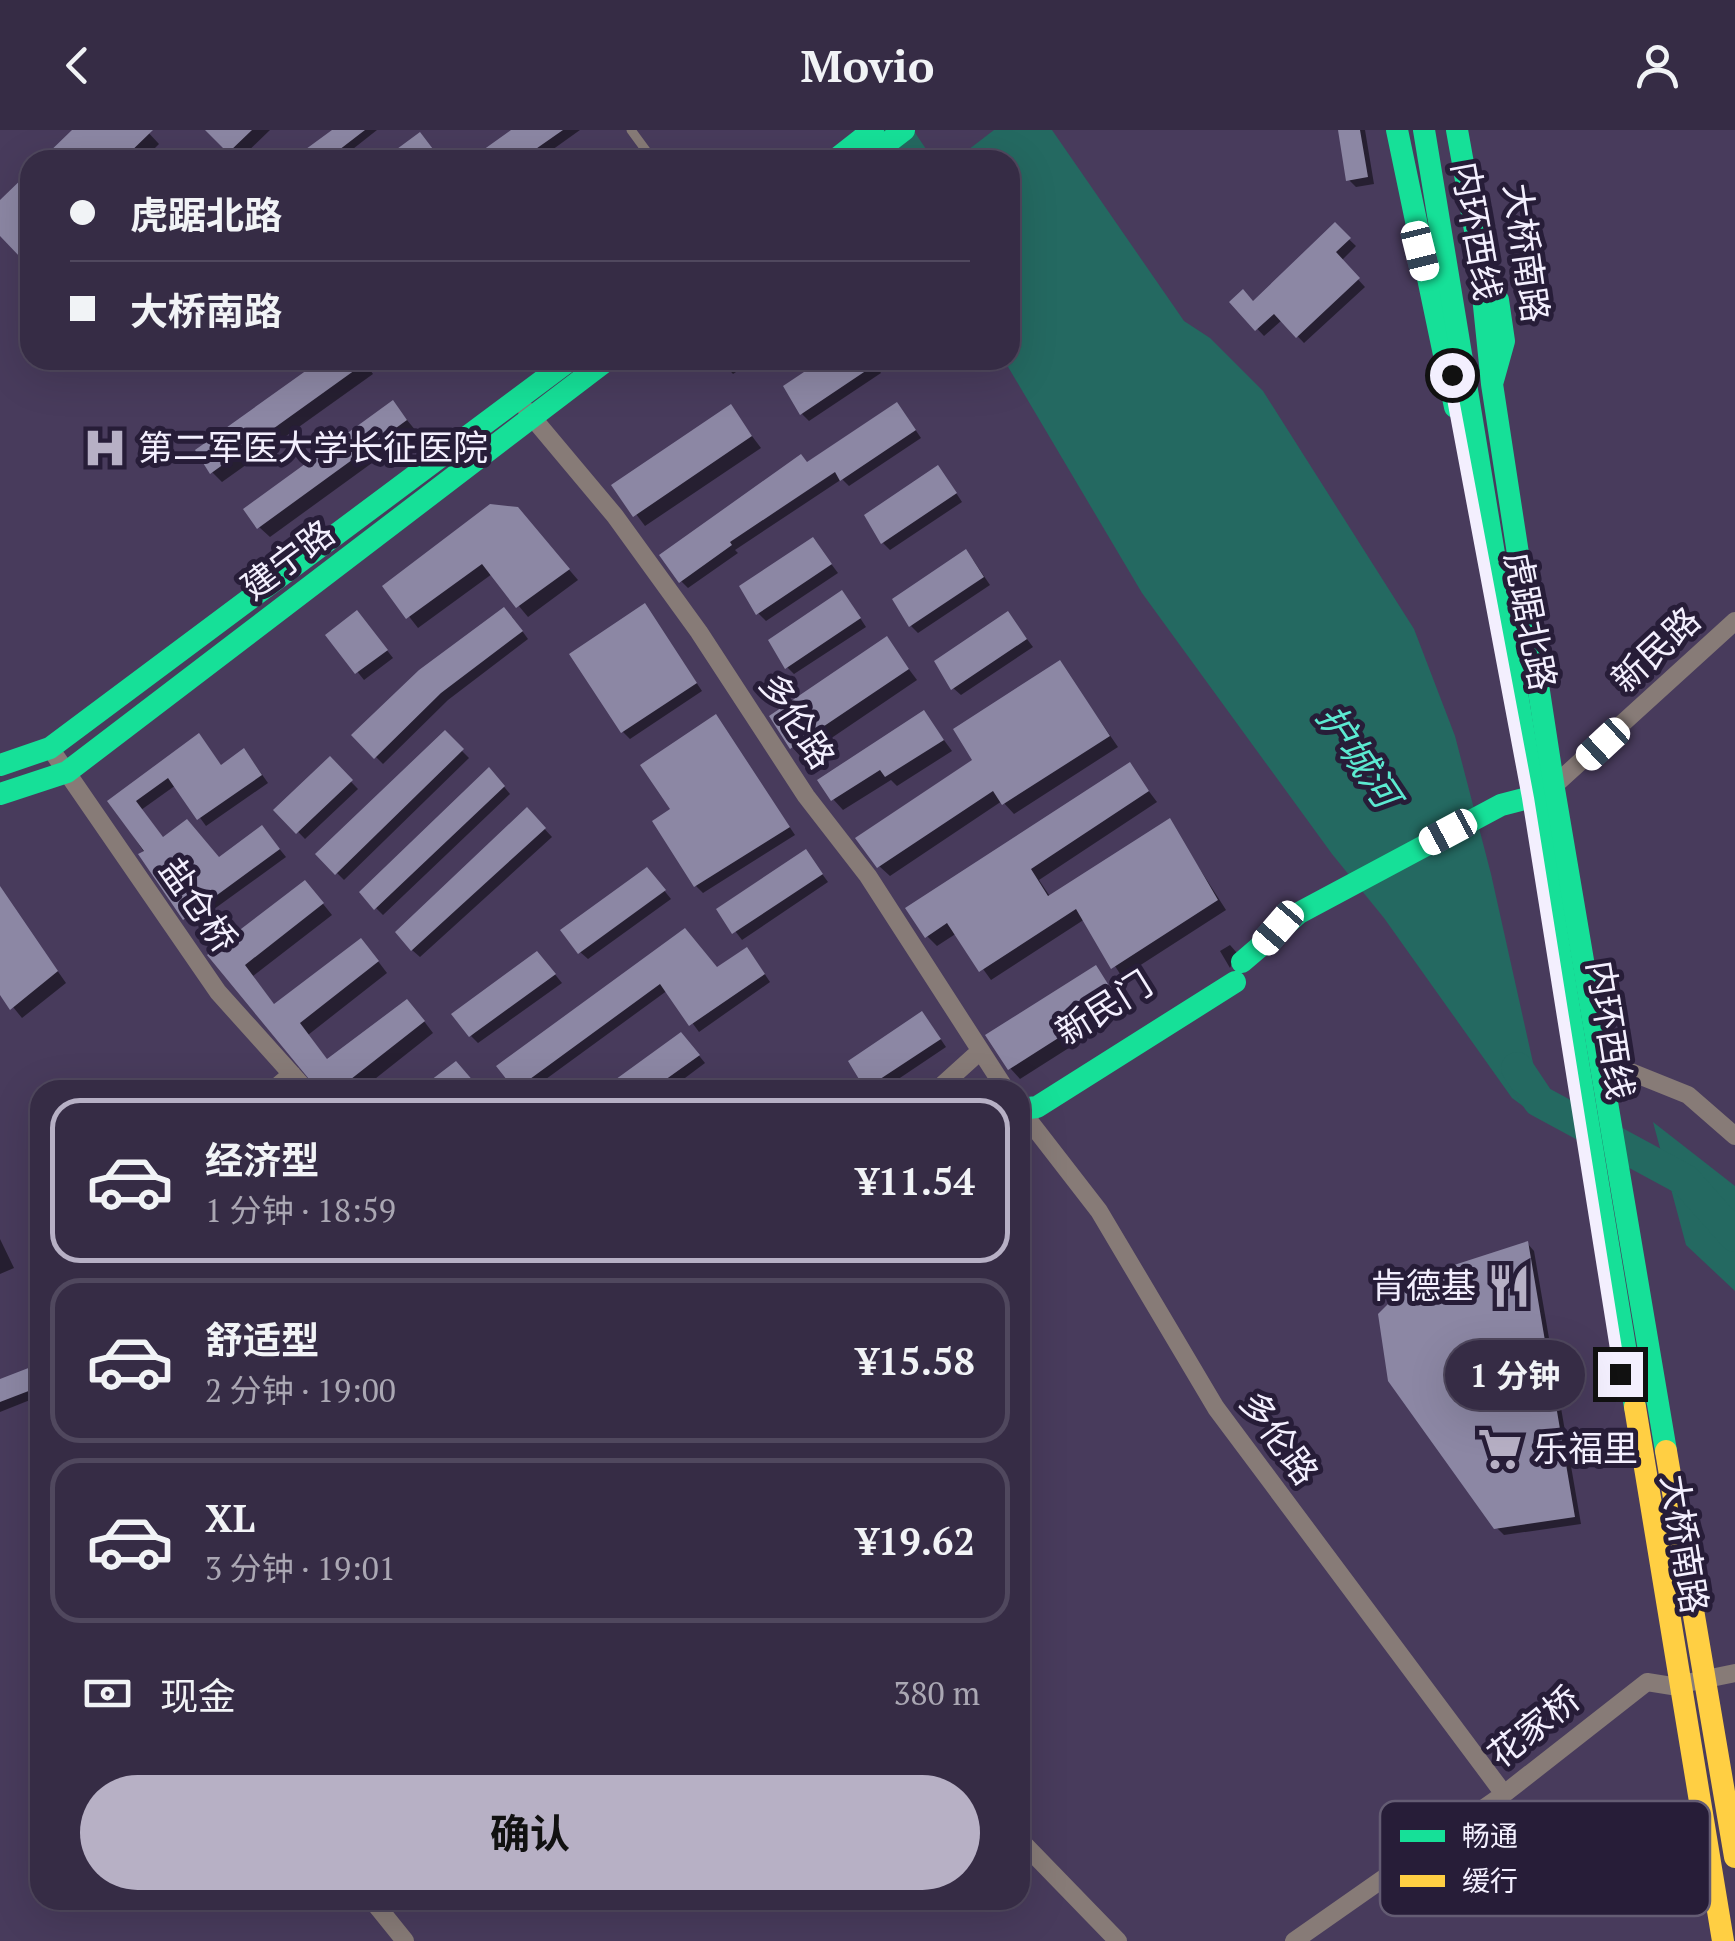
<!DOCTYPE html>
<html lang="zh">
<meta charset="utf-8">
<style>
:root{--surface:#362c45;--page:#413850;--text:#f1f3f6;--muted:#aaa7b3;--line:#50485e;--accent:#b7b0c5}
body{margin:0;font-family:"PT Serif","Noto Sans SC",serif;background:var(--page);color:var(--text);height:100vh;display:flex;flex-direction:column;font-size:38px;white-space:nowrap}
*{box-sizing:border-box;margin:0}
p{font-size:32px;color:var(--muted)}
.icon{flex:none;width:55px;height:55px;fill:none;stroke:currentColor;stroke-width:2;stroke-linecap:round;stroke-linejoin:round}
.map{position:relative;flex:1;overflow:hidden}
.drawer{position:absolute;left:30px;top:950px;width:1000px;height:830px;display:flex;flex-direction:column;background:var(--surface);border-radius:30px;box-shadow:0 10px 40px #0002,0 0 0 2px var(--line)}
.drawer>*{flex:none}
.top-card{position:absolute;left:20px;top:20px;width:1000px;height:220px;border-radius:30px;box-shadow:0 10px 40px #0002,0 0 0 2px var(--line);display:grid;align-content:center;height:220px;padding:0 50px;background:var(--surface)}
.end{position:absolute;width:45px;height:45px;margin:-22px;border:12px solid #f3effe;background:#111;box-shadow:0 0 0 5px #111}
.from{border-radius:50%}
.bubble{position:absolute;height:70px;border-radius:35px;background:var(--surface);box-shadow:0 10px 40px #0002,0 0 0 2px var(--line);font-size:32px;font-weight:700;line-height:70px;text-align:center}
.car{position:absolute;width:30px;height:60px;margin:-30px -15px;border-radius:12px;box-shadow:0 0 8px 2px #0007;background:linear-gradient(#fff 24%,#345 0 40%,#fff 0 76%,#345 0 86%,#fff 0)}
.top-card b{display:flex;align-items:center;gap:35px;height:95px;font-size:38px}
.top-card b+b{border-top:2px solid var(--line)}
.top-card i{width:25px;height:25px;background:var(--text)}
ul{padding:18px 0 0;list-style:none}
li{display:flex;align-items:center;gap:30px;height:165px;margin:0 20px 15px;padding:0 30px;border:5px solid var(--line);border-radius:30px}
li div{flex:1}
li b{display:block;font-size:38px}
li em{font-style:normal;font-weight:700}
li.on{border-color:var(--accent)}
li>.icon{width:90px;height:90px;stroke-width:1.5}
.pay{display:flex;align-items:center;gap:25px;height:110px;padding:0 50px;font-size:38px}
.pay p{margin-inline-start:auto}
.button{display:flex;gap:20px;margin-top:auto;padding:20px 50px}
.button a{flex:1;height:115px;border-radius:60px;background:var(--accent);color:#111;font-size:40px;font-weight:700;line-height:115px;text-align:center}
header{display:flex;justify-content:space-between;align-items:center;height:130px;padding:0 50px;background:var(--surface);font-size:45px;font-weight:700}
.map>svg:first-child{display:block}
.water{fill:#246961}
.shadow{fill:#0007}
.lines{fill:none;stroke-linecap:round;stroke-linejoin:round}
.river{stroke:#246961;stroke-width:32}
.building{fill:#8c87a4}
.lane{stroke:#877b77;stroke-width:9}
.street{stroke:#877b77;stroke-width:18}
.fast{stroke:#16e098;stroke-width:22}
.slow{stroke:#ffcf43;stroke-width:22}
.fast-bridge{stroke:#16e098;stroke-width:22}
.slow-bridge{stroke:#ffcf43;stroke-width:22}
.route{stroke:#f3effe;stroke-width:12}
.labels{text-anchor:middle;stroke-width:10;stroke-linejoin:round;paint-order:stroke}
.street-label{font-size:35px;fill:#f3effe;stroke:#271d38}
.poi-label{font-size:35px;fill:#f3effe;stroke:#271d38;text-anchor:start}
.water-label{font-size:38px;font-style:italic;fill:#5cead1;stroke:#271d38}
.key{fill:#271d38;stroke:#645c73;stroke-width:2.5}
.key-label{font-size:28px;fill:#f3effe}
</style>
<header><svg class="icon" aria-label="back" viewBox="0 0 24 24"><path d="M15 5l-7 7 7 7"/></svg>Movio<svg class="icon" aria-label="person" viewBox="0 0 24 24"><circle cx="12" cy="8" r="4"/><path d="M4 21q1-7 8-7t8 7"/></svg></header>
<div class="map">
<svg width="1735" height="1811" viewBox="0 0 1735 1811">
<rect width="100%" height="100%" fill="#483b5c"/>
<path class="water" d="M994 0H1052L1184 191 1210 208 1263 261 1414 499 1455 606 1491 744 1544 982 1541 989 1512 968 1384 788 1332 724 1142 463 1004 230H1010V30H955Z
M1653 992 1735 1056V1161L1686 1115Z"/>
<path class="shadow" d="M76 0H146L159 14 143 30H45Z
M213 0H270L239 30Z
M336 0H377L339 30H295Z
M517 0H580L538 30H476Z
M1340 0H1365L1374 54 1356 57 1349 50Z
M1335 96 1356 116 1341 131 1365 157 1304 213 1282 190 1264 206 1232 172 1254 174Z
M325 230H363L373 244 222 352 212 342Z
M489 230H513L499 240Z
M720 230H754L733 244Z
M826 230H872L881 243 809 291 802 284Z
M393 273 416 301 270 407 259 397Z
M730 277 761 318 645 396 615 356Z
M904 283 921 308 849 356 842 349 735 420 738 423 688 458 681 451 808 335Z
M945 346 962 372 890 420 883 413Z
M523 386 578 450 528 487 492 444 418 498 386 457Z
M813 410 838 443 766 491 758 483Z
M973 430 990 455 918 503 911 496Z
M849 471 866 497 794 544 787 537Z
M645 476 702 561 630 609 623 602Z
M1008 484 1033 517 961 565 953 558Z
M512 487 528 509 448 570 383 634 354 605Z
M364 491 393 528 364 550 328 505Z
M887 510 917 550 802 628 792 617Z
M1060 533 1118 617 1014 684 1002 671 890 746 879 736Z
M924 583 952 621 897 656 891 650 843 680 833 669Z
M716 587 795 705 703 763 696 756 673 680Z
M445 604 469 628 344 750 318 724Z
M198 607 222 637 251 629 268 653 206 696 176 655 141 680 164 709 219 729 269 706 286 727 192 795 111 672Z
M330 630 358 659 305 709 277 680Z
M1129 635 1157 672 1039 750 1051 768 1169 691 1226 780 1122 847 1085 789 991 850 957 803 937 816 927 806Z
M496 647 510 664 383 785 376 778Z
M527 680 552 707 420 827 412 820Z
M806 722 828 752 742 810 719 780Z
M654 748 671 769 588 829 580 822Z
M315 764 332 785 253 846 275 876 371 822 387 843 308 905 328 931 417 882 433 903 361 960H318L211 825Z
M7 769 66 853 22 888 0 861V772Z
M685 801 718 840 754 828 770 852 699 902 668 860 531 960H519L500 937Z
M1230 815 1237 823 1230 838 1220 821Z
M544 831 562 853 478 913 471 906Z
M1096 838 1127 881 1020 949 1010 938Z
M929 892 946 917 882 960H869L851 931Z
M688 912 705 933 669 960H605Z
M824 951 833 960H811Z
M0 1109 14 1138 0 1144Z
M1527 1113 1534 1121 1581 1394 1504 1405 1496 1397Z
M30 1240 40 1253V1266L0 1282V1252Z"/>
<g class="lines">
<path class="river" d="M894 0 914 30
M1517 938 1539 971 1685 1050 1735 1106"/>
</g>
<path class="building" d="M72 0H153L122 30H41Z
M205 0H252L228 23Z
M332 0H365L326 30H291Z
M511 0H563L520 30H469Z
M1338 0H1360L1368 47 1346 51Z
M420 2 436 23 426 30H382Z
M30 41V120L21 128 0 106V70Z
M1335 92 1351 108 1336 122 1360 148 1296 208 1274 184 1255 201 1229 172 1243 159 1253 171Z
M321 230H369L210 344 195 320Z
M822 230H882L800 285 783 256Z
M393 270 407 290 257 399 243 379Z
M897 272 916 300 840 351 835 342 730 412 732 415 679 453 659 425 801 324 807 332Z
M731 274 752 306 633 387 611 355Z
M938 335 957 363 881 414 864 385Z
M490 374 518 377 570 439 516 478 482 434 406 489 382 456Z
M813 407 832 434 756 485 739 456Z
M966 419 984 447 909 497 892 469Z
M842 460 861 488 785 539 768 510Z
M645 473 697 553 621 603 569 524Z
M504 477 523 501 441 563 374 629 351 605 419 540Z
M357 480 388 520 355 544 325 505Z
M1008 481 1027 509 951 560 934 531Z
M887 506 909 539 790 619 769 586Z
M1060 530 1110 606 1002 675 993 661 877 738 855 708 972 630 953 599Z
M924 580 944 610 885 647 880 640 831 671 817 650Z
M716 584 790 697 694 757 652 691 670 679 640 635Z
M445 600 464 619 335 745 315 724Z
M199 603 221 635 244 618 262 645 197 690 168 648 136 671 163 707 187 689 219 727 262 695 280 719 183 790 138 724 144 721 107 671Z
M330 626 353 650 296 704 273 680Z
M1130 632 1149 661 1031 739 1048 766 1170 688 1218 770 1111 839 1076 779 979 842 947 793 925 808 905 778Z
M489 637 505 656 374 780 359 762Z
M527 677 546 698 411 821 395 802Z
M806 719 823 744 732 804 716 779Z
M647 737 666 760 578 824 560 800Z
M305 750 324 773 245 835 274 874 361 808 379 831 300 893 327 929 407 869 425 891 346 953 351 960H318L207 825Z
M0 756 58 841 10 880 0 865Z
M685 798 717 837 747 817 765 844 689 896 660 854 515 960 496 936Z
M537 821 556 844 469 907 451 884Z
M1096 835 1118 870 1008 940 985 905Z
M922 881 941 909 865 959 848 931Z
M681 902 700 925 651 960H601Z
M456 931 475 953 466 960H418Z
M1528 1111 1575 1387 1494 1399 1388 1251 1378 1184 1414 1148Z
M31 1237 39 1257 0 1272V1249Z"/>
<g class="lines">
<path class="lane" d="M631 0 653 30"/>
<path class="street" d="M527 281 615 386 699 502 806 666 868 746 1006 960
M50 618 218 862 306 960
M1547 662 1735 491
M1601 930 1688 965 1735 1006
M273 960 292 944
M937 960 979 922
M1020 979 1099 1081 1216 1278 1504 1664
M1020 1710 1118 1811
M372 1770 405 1811
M1294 1811 1504 1664 1647 1552 1672 1556 1735 1543"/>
<path class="fast" d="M1397 0 1455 277
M1457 0 1478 117 1492 254
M835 30 873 0
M865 30 904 0
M1498 170 1504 211 1492 254 1554 659 1666 1321
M0 635 50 618 570 230
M0 664 67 642 607 230
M1242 832 1299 783 1501 675 1528 668
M1020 979 1037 977 1235 852"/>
<path class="slow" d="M1666 1321 1735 1727"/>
<path class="fast-bridge" d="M1424 0 1635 1277"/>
<path class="slow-bridge" d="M1635 1277 1723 1811"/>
</g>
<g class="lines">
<path class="route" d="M1452 245 1453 269 1528 668 1620 1244"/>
</g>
<defs>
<g id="hospital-bare" transform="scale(3.45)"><path d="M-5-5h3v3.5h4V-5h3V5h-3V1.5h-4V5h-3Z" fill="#b7b0c5" stroke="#271d38" stroke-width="2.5" paint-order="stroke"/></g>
<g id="restaurant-bare" transform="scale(3.45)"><path d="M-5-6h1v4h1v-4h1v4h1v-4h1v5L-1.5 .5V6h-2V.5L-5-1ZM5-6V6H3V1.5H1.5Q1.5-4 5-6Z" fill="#b7b0c5" stroke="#271d38" stroke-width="2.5" paint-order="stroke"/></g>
<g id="supermarket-bare" transform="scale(3.45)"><path d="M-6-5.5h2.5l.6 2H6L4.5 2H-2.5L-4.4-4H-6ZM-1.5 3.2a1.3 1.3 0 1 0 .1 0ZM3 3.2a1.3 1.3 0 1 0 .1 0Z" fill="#b7b0c5" stroke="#271d38" stroke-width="2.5" paint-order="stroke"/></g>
</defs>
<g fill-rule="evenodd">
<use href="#hospital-bare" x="105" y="318"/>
<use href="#restaurant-bare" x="1509" y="1156"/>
<use href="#supermarket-bare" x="1500" y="1319"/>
</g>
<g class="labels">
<g class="street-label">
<text transform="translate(1476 101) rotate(80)" y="12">内环西线</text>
<text transform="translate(1526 123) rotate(82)" y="12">大桥南路</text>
<text transform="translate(288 430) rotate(-37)" y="12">建宁路</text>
<text transform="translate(1530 491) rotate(79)" y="12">虎踞北路</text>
<text transform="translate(1656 520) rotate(-43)" y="12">新民路</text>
<text transform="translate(797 591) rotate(57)" y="12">多伦路</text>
<text transform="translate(198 775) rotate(55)" y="12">盐仓桥</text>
<text transform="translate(1104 878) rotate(-32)" y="12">新民门</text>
<text transform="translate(1610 900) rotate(81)" y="12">内环西线</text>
<text transform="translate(1279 1308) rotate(54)" y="12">多伦路</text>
<text transform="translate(1684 1414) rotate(81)" y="12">大桥南路</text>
<text transform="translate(1534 1597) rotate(-39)" y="12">花家桥</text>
</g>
<g class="poi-label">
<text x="138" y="330">第二军医大学长征医院</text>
<text x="1476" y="1168" text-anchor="end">肯德基</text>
<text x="1533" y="1331">乐福里</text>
</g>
<g class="water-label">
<text transform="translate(1358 626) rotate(56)" y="13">护城河</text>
</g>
</g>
<rect x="1380" y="1671" width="330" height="115" rx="15" class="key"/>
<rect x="1400" y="1700" width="45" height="12" fill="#16e098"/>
<rect x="1400" y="1745" width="45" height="12" fill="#ffcf43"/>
<g class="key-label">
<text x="1462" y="1716">畅通</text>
<text x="1462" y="1761">缓行</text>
</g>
</svg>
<i class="end from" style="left:1452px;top:245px"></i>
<i class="end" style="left:1620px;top:1244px"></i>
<div class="bubble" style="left:1445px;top:1210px;width:140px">1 分钟</div>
<i class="car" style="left:1420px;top:121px;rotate:166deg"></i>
<i class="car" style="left:1603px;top:614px;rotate:227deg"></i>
<i class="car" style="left:1448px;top:702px;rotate:242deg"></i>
<i class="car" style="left:1278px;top:798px;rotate:221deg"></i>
<div class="top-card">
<b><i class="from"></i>虎踞北路</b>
<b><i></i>大桥南路</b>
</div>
<section class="drawer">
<ul>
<li class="on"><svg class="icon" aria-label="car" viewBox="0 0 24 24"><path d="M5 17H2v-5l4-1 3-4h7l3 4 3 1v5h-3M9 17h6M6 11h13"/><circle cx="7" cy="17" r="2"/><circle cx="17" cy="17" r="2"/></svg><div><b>经济型</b><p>1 分钟 · 18:59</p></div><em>¥11.54</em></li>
<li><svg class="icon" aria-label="car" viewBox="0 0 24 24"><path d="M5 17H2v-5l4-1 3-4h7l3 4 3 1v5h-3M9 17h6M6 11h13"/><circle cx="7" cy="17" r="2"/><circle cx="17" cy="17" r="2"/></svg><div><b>舒适型</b><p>2 分钟 · 19:00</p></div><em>¥15.58</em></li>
<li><svg class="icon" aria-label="car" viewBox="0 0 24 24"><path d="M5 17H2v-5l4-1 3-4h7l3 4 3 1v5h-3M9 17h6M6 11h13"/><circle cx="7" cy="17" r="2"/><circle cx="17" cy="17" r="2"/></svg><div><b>XL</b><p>3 分钟 · 19:01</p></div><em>¥19.62</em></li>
</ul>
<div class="pay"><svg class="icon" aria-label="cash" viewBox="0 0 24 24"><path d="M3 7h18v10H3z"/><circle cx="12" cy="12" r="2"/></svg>现金<p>380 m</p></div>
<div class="button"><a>确认</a></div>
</section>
</div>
